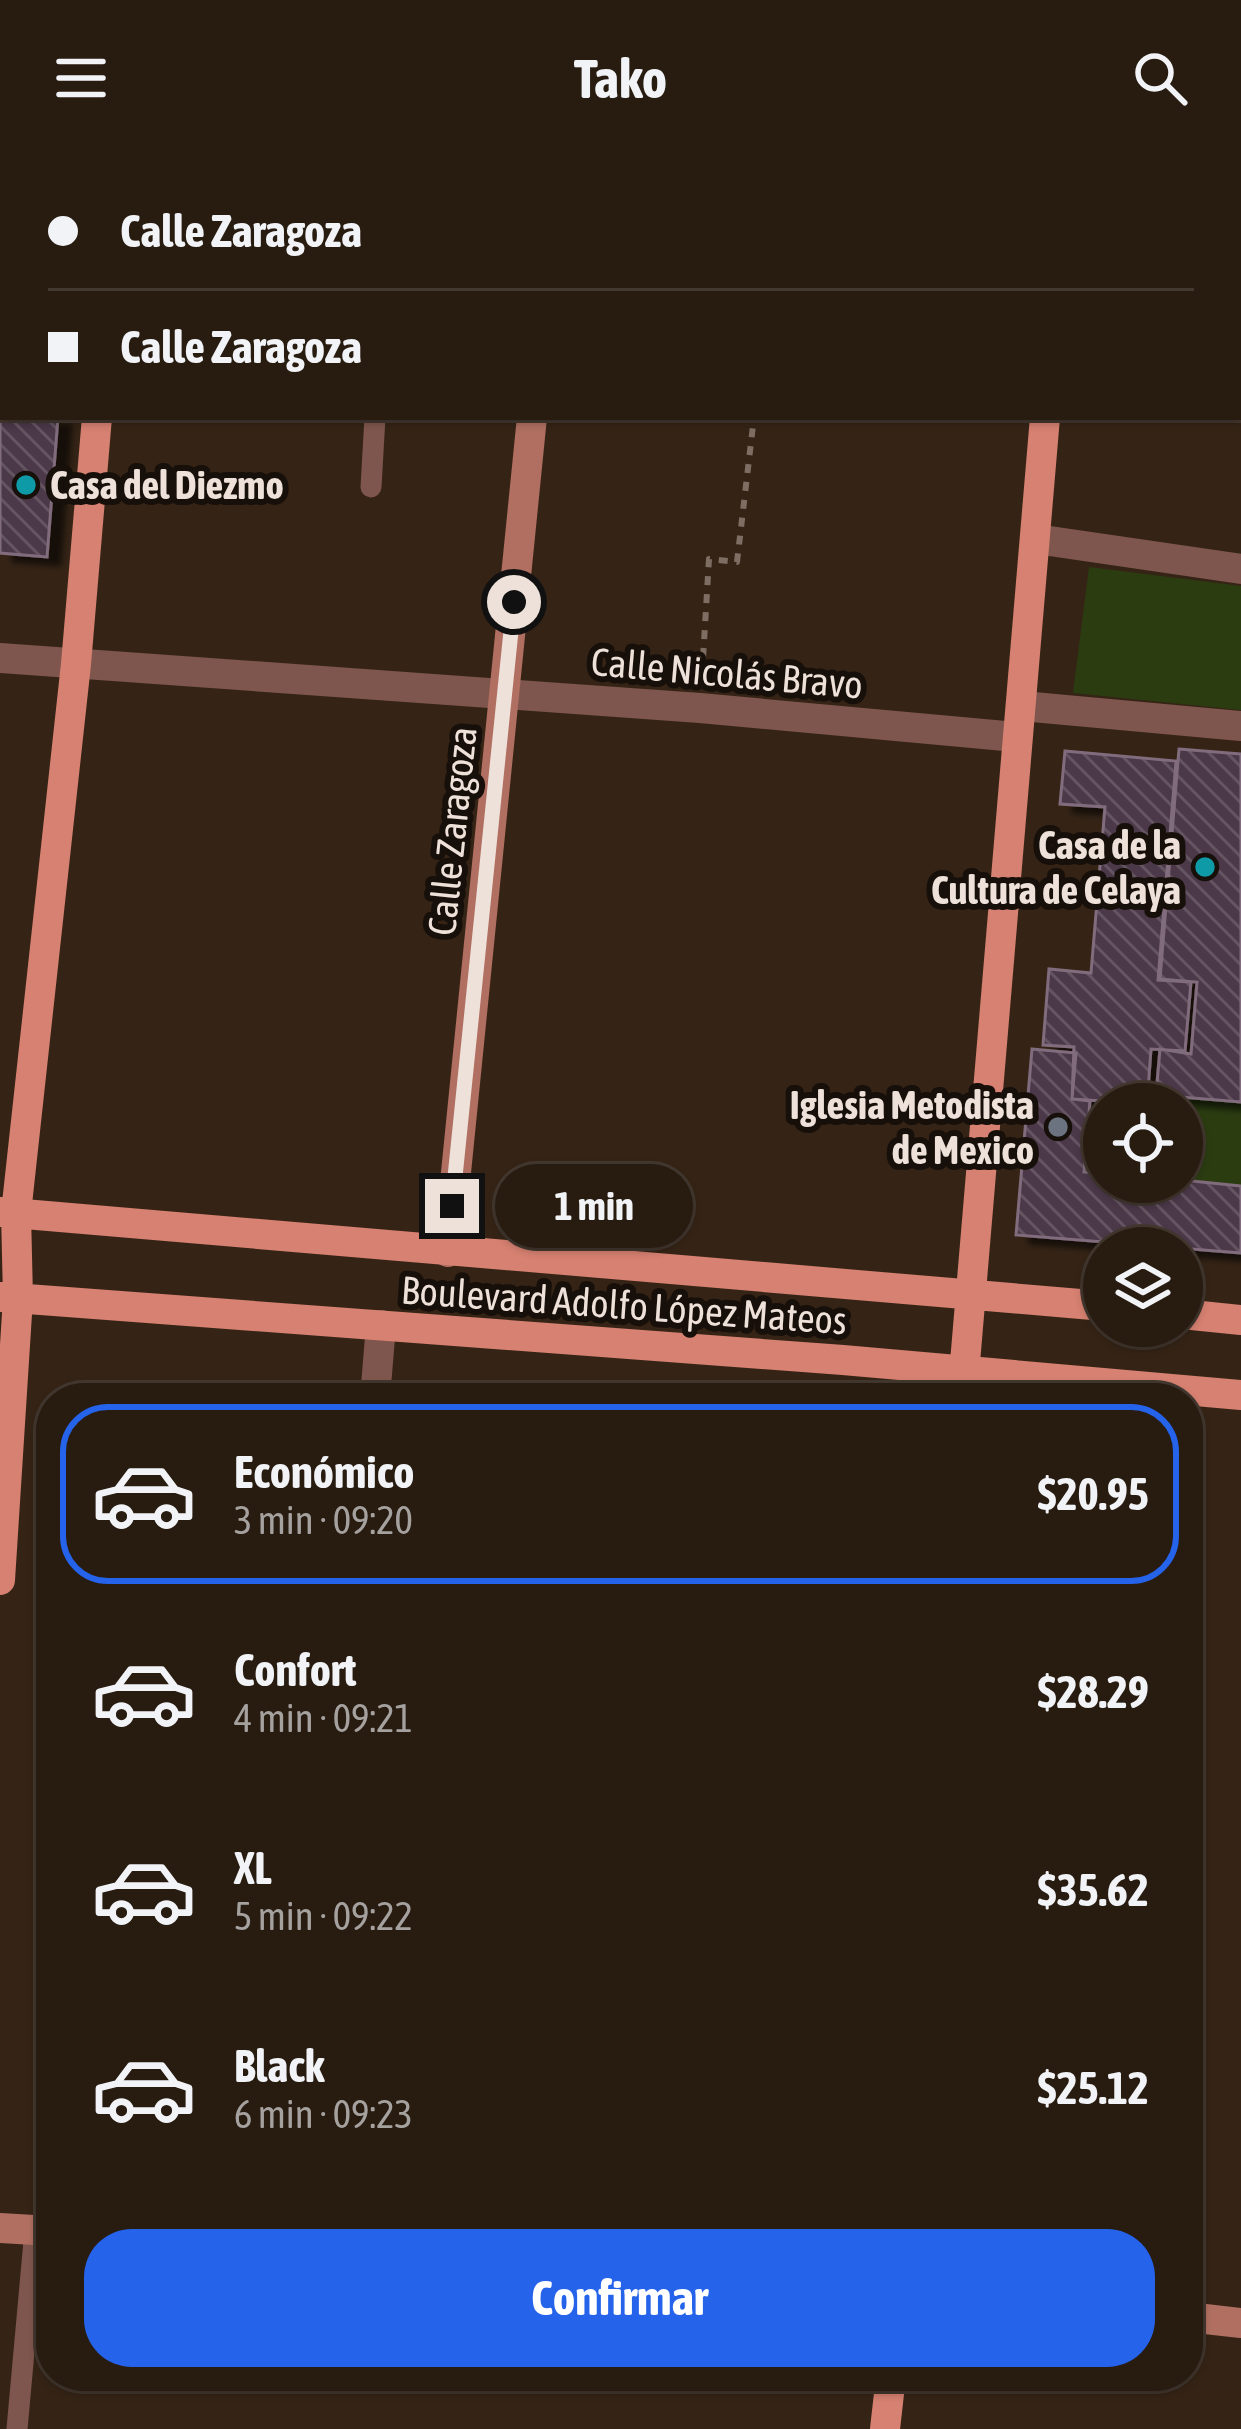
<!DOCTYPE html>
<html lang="es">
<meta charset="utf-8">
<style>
:root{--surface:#281b10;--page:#302419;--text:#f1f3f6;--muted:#a5a19f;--line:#443930;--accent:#2563eb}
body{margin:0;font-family:"Asap Condensed",sans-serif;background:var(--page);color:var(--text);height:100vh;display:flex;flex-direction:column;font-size:45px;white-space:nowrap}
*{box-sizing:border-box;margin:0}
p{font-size:39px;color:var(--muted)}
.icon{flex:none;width:66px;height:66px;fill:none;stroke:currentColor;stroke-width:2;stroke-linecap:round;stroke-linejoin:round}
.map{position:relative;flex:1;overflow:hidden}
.sheet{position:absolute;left:36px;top:1227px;width:1167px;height:1008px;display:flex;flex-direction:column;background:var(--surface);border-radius:48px;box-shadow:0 3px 9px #0004,0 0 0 3px var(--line)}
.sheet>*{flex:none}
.banner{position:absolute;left:0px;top:0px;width:1242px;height:264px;box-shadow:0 3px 9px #0004,0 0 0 3px var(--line);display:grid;align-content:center;height:264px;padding:0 48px;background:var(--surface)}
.buttons{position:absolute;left:1083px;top:927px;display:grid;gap:24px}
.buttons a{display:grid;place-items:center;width:120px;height:120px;border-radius:50%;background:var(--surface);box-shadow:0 3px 9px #0004,0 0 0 3px var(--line);font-size:60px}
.end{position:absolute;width:54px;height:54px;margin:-27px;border:15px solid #eee1d9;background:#111;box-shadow:0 0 0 6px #111}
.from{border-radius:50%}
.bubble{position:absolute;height:84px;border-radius:42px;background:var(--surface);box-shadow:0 3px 9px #0004,0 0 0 3px var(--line);font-size:39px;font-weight:700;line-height:84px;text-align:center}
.banner b{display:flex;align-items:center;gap:42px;height:114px;font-size:45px}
.banner b+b{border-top:3px solid var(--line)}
.banner i{width:30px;height:30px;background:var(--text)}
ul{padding:21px 0 0;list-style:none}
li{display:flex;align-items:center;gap:36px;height:180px;margin:0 24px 18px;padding:0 24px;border:6px solid transparent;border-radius:48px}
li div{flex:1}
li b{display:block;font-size:45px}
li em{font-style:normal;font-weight:700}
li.selected{border-color:var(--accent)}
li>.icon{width:108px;height:108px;stroke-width:1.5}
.action{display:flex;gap:24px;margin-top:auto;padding:24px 48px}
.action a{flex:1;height:138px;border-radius:48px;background:var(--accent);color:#fff;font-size:48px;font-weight:700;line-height:138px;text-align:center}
header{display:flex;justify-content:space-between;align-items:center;height:156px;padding:0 48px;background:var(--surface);font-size:54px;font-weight:700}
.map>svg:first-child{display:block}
.park{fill:#2b3c11}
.building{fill:url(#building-back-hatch);stroke:#806c7c;stroke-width:3;filter:url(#shadow)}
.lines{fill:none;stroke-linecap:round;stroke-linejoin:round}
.path{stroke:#7d6d62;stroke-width:6;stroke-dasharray:9 9;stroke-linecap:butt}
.lane{stroke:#7f564d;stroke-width:21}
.street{stroke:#7f564d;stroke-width:30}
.secondary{stroke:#b06f61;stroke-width:30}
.primary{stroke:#d68171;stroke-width:30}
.route{stroke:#eee1d9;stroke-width:15}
.culture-dot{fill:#0f9aa8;stroke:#170f09;stroke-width:4.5}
.worship-dot{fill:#6b7280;stroke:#170f09;stroke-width:4.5}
.labels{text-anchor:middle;stroke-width:12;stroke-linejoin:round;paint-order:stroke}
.poi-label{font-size:39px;font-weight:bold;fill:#eee1d9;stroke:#170f09;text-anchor:end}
.street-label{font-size:39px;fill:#eee1d9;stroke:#170f09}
</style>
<header><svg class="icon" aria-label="menu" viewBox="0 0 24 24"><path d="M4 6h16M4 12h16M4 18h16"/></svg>Tako<svg class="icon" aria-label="search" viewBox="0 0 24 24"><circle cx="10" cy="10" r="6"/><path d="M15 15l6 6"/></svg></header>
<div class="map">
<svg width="1241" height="2273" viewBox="0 0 1241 2273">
<defs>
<pattern id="building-back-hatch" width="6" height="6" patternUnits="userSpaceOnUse" patternTransform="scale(3)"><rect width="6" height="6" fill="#4b3848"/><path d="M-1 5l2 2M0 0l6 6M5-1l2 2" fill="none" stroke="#655462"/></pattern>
<filter id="shadow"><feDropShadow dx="13" dy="8" stdDeviation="3" flood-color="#0009"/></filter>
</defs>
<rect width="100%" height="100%" fill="#352416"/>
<path class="park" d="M1089 411 1241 430V554L1073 537Z
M1148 938 1241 946V1030L1182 1024V948H1147Z"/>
<path class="building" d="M294 0H448L293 3Z
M1081 0H1241V56L1239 3H1081Z
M0 217 3 261H58L47 401 0 397Z
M1179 593 1241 598V946L1156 939 1160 893 1191 898 1197 826 1160 823Z
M1065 595 1176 605 1158 824 1191 826 1185 895 1151 893 1147 948 1072 943 1074 891 1043 889 1049 813 1091 817 1105 651 1060 648Z
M1032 893 1076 897 1072 943 1090 945 1084 1016 1104 1018V1026L1182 1024 1241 1030V1097L1016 1079Z"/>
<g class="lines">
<path class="path" d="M606 0 607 3
M552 3 553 0
M1090 3V0
M702 519 709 403 737 406 754 261"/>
<path class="lane" d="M371 331 375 261
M17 2273 35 2074"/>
<path class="street" d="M1036 383 1241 413
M0 502 700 552 1016 581
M1022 550 1241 570
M375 1242 381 1169"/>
<path class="secondary" d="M0 45H3
M1239 90H1241
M448 1096 532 261
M0 2072 51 2075
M1188 2161 1241 2167"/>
<path class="primary" d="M118 3V0
M1051 3V0
M0 1056 1104 1150
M0 1141 843 1204 1241 1239
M1182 1158 1241 1164
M962 1242 1045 261
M0 1424 18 1142 16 1057 76 508 97 261
M885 2273 891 2220"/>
</g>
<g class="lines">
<path class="route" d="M452 1050 514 446"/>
</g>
<g class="culture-dot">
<circle cx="26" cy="329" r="12"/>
<circle cx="1205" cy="711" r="12"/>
</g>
<circle class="worship-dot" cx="1058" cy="971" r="12"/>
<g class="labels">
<g class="poi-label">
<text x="50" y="343" text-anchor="start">Casa del Diezmo</text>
<text x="1181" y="703">Casa de la<tspan x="1181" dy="45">Cultura de Celaya</tspan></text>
<text x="1034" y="963">Iglesia Metodista<tspan x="1034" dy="45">de Mexico</tspan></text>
</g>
<g class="street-label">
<text transform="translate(727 517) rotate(5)" y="14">Calle Nicolás Bravo</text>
<text transform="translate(452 675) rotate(-84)" y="14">Calle Zaragoza</text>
<text transform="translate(624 1149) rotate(4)" y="14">Boulevard Adolfo López Mateos</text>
</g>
</g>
</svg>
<div class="buttons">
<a><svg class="icon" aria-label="locate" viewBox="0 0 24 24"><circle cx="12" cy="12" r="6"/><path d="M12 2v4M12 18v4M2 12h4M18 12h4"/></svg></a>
<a><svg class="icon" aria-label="layers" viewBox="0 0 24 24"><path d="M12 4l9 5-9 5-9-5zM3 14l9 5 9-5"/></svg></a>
</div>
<i class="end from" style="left:514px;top:446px"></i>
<i class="end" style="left:452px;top:1050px"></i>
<div class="bubble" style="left:495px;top:1008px;width:198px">1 min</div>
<div class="banner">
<b><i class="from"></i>Calle Zaragoza</b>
<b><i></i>Calle Zaragoza</b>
</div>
<section class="sheet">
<ul>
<li class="selected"><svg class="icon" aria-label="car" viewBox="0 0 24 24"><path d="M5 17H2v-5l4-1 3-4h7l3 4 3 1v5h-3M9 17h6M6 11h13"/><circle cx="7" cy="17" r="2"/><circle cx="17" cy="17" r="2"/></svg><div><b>Económico</b><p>3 min · 09:20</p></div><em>$20.95</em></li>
<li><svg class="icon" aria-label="car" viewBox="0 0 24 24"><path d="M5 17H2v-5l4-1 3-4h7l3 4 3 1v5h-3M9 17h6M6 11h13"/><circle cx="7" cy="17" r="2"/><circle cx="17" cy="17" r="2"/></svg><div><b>Confort</b><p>4 min · 09:21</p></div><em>$28.29</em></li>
<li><svg class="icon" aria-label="car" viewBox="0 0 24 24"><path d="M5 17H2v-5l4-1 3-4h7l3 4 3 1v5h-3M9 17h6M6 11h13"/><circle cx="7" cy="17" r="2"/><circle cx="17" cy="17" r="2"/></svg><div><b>XL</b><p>5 min · 09:22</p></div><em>$35.62</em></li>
<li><svg class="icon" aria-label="car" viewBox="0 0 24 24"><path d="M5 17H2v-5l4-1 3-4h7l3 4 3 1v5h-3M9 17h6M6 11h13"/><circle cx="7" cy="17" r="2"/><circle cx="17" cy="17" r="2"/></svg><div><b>Black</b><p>6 min · 09:23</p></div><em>$25.12</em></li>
</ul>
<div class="action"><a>Confirmar</a></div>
</section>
</div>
